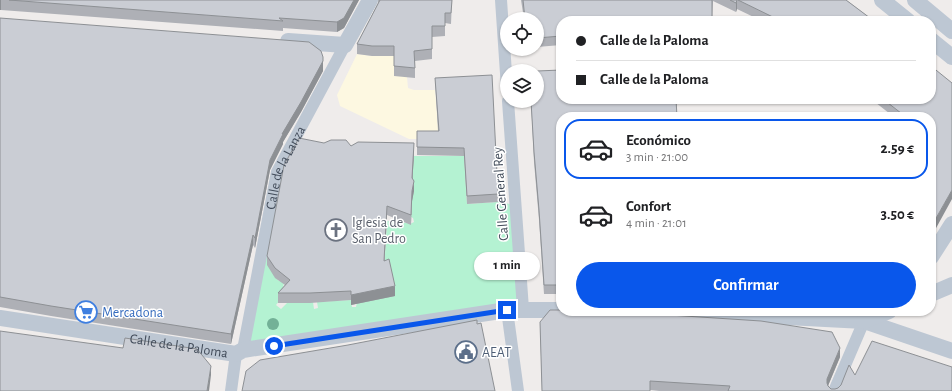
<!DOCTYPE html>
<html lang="es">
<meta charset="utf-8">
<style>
:root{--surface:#fff;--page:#f6f6f6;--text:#202124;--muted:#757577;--line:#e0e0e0;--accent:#0957eb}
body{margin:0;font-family:"Alegreya Sans",sans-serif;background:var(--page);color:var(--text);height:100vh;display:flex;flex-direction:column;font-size:15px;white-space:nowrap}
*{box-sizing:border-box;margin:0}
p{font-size:13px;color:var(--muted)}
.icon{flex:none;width:22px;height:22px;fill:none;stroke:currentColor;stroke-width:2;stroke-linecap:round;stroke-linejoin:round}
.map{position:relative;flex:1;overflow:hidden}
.panel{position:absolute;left:556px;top:112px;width:380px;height:204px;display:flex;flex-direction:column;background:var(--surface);border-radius:16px;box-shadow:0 1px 3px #0004}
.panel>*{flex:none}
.hud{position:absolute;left:556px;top:16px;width:380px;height:88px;border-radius:16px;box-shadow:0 1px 3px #0004;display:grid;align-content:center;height:88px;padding:0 20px;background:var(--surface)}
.tools{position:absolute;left:500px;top:12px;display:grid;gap:8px}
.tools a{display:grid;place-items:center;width:44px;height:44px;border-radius:50%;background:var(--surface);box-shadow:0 1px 3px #0004;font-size:20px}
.end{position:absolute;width:18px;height:18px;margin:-9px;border:5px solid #0957eb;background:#fff;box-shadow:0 0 0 2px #fff}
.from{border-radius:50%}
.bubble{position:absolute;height:28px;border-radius:14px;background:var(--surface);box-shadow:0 1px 3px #0004;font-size:13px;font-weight:700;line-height:28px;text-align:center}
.hud b{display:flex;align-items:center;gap:14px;height:38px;font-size:15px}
.hud b+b{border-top:1px solid var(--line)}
.hud i{width:10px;height:10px;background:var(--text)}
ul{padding:7px 0 0;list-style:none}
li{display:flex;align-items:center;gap:12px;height:60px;margin:0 8px 6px;padding:0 12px;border:2px solid transparent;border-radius:16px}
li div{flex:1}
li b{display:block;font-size:15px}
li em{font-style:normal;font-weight:700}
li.selected{border-color:var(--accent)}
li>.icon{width:36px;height:36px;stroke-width:1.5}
.primary-button{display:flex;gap:8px;margin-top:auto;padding:8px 20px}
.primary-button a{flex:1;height:46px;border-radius:24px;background:var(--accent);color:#fff;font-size:16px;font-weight:700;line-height:46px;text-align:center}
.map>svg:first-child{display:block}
.commercial{fill:#fdf8e1}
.green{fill:#b4f2d2}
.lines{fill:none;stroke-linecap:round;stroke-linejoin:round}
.pedestrian{stroke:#bdc7d3;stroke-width:12}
.minor{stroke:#bdc7d3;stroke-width:16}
.tree{fill:#73b197}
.wall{fill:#aeb0b6}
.shaded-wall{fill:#8d9094}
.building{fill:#cacdd4;stroke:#8d9094}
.route{stroke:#0957eb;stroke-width:5}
.labels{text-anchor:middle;stroke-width:3;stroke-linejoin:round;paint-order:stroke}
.street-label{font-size:14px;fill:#434d5b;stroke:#fff}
.worship-label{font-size:14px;fill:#5b616d;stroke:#fff;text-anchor:start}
.shop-label{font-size:14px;fill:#366cbe;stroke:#fff;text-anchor:start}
.service-label{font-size:14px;fill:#4e5e75;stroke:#fff;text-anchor:start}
</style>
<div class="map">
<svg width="952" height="391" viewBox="0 0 952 391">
<rect width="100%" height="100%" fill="#efeceb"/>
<path class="commercial" d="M357 54 372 56H394L407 77 408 88 414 90H435L439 139H409L340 106 337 95Z"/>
<path class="green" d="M414 156H464L467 204 498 202 515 205 523 309 243 350 275 182 274 276 279 281H284L282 298 276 305 281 309 287 303 313 302 314 309 318 308 317 302 351 300 352 307H356L357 302 384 271 387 221 407 223 410 224 414 222 413 218 411 217 412 195 414 192 411 188Z"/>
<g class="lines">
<g class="pedestrian">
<path d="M501 0 507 88"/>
<path d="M508 101 523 309"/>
<path d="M507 310 518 391"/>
<path id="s1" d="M243 350 277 172 345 45"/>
<path d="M231 391 236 354"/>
<path d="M834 391 864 321"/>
</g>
<g class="minor">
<path d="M882 0 908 21"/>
<path d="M915 0 952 31"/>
<path d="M931 40 952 57"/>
<path d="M288 41 345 45 370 0"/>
<path d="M931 257 952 224"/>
<path d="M931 294 952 285"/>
<path d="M621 311 688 312 864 321 952 351"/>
<path id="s2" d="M0 318 236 354 243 350 507 310H561"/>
<path d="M864 321 889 311"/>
</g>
</g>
<circle class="tree" cx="273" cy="324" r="6"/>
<path class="wall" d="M0 0H359L344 28 337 32 283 28V31L1 10Z
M378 0H452L451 24 445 23V36L432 37V59L415 61V78L394 76V56H372L357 54V44L378 3Z
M521 0H846L874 21H762L737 9 736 12 713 1 712 21H561V45L537 47V19H524Z
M0 18 323 71 301 112 283 142V144L270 170 255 248 253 245 231 344 51 316 0 307Z
M435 78 498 194V202L467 204 464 156 417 155V131H438Z
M871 99H931L935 230 931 236V117H894Z
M531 101H537L561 117V294H544L539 220 534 162Z
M324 143 414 153 412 179 414 191 412 201 411 225 387 215 384 261 395 296 351 305V300L310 303H278V293L285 285 275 278 267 265V256Z
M540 322 840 357 828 386 831 389H835L838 388 855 375 952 391H659L650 390V391H542Z"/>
<path class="shaded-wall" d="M0 0H1V10H0Z
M354 0H359L344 28 337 32V22Z
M737 0V9L736 12V3Z
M323 57V71L301 112 283 142V144L270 170 255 248V238L270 160 282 134Z
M414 143V153L412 188V178Z
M414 181V191L412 201 411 225 412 191Z
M952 190V199L935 230 931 236V227Z
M387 206V215L384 271V261Z
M253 235V245L231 344V334Z
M395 286V296L351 305V295Z
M840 348V357L827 388V391V379Z
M211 366V375L209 391H207Z"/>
<path class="building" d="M9 0H354L344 18 337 22 279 18 283 21Z
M380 0H452L451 13H445V26H432V49L414 51 415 68 394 66V46H372L357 44Z
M523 0H712V21H561V36L537 38V19H525Z
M730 0H737L736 3Z
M738 0H846L874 21H781Z
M0 18 309 42 321 51 323 57V61L301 102 282 134H283L270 160 255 238 253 235 231 334 51 306 0 297Z
M931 66 952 83V190L935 220 931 227V117H906L883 99H931Z
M561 70V99H676L677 117H561V285H544L539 210 534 152 531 101H537V71Z
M492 75 498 194 467 196 464 148 417 147V131H439L435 78Z
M299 138 324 143 331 140H346L351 146 358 142 414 143 412 178 414 181 412 191 411 215 387 206 384 261 389 259 395 286 351 295V291L310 293H278L290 280 275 268 267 256 284 165Z
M550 310H561V311H608L761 321 832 332 840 348 827 379V383L828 386 831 389H835L838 388 841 385 849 365 855 375 872 341 952 367V391H728L730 386 650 381V391H542L540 322Z
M477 320V324L481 323 495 391H242L246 371 260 360 348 345Z
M0 331 123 348 125 338 197 349 211 366 207 391H0Z"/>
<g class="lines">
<path class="route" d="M274 346 507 310"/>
</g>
<defs>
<g id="church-ring" transform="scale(1.15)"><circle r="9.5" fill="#fff" stroke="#6b7280" stroke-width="1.5"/><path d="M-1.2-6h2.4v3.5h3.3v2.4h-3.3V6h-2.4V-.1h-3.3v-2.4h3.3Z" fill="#6b7280"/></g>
<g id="supermarket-ring" transform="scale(1.15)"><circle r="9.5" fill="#fff" stroke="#3f7fe0" stroke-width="1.5"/><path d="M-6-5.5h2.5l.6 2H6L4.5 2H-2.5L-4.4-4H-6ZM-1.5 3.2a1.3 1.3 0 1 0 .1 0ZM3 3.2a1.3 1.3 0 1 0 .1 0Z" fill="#3f7fe0"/></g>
<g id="civic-ring" transform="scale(1.15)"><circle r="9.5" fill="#fff" stroke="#5c6f8a" stroke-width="1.5"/><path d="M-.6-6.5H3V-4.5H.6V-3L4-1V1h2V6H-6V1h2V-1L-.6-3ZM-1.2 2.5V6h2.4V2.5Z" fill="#5c6f8a"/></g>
</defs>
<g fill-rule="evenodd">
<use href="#church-ring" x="336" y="230"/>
<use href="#supermarket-ring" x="86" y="312"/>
<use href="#civic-ring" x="466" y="352"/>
</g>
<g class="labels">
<g class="street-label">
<text dy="5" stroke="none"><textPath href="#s1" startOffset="188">Calle de la Lanza</textPath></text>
<text transform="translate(500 194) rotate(-94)" y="5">Calle General Rey</text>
<text dy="5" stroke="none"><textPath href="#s2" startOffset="181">Calle de la Paloma</textPath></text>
</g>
<g class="worship-label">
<text x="352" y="227">Iglesia de<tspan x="352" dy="16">San Pedro</tspan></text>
</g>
<g class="shop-label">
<text x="102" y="317">Mercadona</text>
</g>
<g class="service-label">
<text x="482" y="357">AEAT</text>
</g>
</g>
</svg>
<div class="tools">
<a><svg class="icon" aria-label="locate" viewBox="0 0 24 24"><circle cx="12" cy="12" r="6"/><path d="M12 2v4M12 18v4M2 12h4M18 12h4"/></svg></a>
<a><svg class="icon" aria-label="layers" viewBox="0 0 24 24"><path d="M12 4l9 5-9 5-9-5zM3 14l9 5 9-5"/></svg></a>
</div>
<i class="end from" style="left:274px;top:346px"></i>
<i class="end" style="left:507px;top:310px"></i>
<div class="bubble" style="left:474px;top:252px;width:66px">1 min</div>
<div class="hud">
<b><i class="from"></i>Calle de la Paloma</b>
<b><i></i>Calle de la Paloma</b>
</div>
<section class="panel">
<ul>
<li class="selected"><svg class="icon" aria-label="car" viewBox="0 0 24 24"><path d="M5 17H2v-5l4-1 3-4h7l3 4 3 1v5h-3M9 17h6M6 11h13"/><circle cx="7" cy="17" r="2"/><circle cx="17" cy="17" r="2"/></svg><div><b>Económico</b><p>3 min · 21:00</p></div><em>2.59 €</em></li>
<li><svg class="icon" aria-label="car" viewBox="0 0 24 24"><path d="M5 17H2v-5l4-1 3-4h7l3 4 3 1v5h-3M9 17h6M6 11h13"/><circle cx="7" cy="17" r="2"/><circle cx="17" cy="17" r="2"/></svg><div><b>Confort</b><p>4 min · 21:01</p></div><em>3.50 €</em></li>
</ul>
<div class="primary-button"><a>Confirmar</a></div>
</section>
</div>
